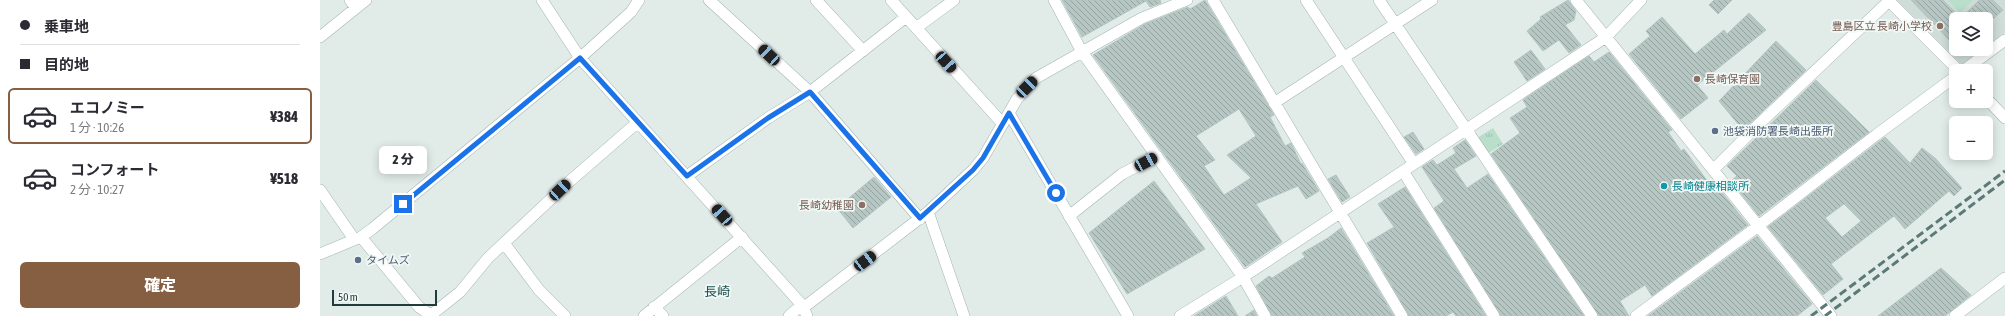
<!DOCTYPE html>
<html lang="ja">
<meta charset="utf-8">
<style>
:root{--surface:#fff;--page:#f2f2f3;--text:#2b2b33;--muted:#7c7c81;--line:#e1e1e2;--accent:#865e42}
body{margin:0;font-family:"Asap Condensed","Noto Sans JP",sans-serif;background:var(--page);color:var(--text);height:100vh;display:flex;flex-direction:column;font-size:15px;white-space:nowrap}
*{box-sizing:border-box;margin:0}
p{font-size:13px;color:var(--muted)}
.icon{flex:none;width:22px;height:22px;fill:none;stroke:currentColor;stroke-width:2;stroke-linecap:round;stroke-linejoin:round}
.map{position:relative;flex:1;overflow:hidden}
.drawer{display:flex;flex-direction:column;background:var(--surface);width:320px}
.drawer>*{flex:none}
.guide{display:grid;align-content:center;height:88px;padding:0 20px;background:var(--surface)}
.fabs{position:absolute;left:1629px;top:12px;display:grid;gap:8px}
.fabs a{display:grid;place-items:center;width:44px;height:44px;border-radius:6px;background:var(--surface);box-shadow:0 2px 10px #0003;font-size:20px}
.scale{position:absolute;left:12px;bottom:10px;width:105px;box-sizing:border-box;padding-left:4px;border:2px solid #213d3b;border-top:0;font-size:11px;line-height:14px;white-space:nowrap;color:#213d3b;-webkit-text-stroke:3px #f1f8f6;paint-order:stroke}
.end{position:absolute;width:18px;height:18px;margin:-9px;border:5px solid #1a73e8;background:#fff;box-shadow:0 0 0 2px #fff}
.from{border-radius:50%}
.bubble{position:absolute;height:28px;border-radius:6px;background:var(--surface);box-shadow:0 2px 10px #0003;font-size:13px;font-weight:800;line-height:28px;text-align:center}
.car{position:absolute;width:12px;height:24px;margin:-12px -6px;border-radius:5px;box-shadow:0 0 3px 1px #0007;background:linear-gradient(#222 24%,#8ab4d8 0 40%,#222 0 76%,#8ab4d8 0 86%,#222 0)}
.guide b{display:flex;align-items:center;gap:14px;height:38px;font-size:15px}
.guide b+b{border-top:1px solid var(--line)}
.guide i{width:10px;height:10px;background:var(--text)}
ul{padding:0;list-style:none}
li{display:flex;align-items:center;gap:12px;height:56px;margin:0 8px 6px;padding:0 12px;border:2px solid transparent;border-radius:6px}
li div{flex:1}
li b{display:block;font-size:15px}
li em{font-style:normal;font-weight:800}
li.selected{border-color:var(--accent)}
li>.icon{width:36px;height:36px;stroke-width:1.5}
.cta{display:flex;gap:8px;margin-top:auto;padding:8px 20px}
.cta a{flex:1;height:46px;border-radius:6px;background:var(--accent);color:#fff;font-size:16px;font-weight:800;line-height:46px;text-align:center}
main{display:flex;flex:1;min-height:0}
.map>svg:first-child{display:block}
.built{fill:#cfdcd8}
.grass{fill:url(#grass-tufts)}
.garden{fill:#b9deca}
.building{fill:url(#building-back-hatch);stroke:#b3c6c2;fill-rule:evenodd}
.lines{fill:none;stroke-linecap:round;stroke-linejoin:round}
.street-casing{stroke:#a4b4b1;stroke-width:12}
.street{stroke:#fff;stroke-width:11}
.rail{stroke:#5b7976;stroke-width:3;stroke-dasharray:8 4;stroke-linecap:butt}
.route{stroke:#1a73e8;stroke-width:5}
.education-dot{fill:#8d6e63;stroke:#f1f8f6;stroke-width:1.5}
.service-dot{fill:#5c6f8a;stroke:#f1f8f6;stroke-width:1.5}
.culture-dot{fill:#0f9aa8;stroke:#f1f8f6;stroke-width:1.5}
.labels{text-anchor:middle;stroke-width:3.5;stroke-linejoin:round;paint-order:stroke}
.education-label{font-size:11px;fill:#785e54;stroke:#f1f8f6;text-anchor:end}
.service-label{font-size:11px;fill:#4e5e75;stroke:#f1f8f6;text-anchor:start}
.culture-label{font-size:11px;fill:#0d838f;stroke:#f1f8f6;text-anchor:start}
.quarter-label{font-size:13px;fill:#1c4f4d;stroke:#f1f8f6}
</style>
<main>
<section class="drawer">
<div class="guide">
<b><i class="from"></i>乗車地</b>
<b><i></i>目的地</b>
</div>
<ul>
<li class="selected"><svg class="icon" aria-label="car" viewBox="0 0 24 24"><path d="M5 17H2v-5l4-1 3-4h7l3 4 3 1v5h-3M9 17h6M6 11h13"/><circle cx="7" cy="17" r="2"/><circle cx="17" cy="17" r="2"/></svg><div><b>エコノミー</b><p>1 分 · 10:26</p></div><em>¥384</em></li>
<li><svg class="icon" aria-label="car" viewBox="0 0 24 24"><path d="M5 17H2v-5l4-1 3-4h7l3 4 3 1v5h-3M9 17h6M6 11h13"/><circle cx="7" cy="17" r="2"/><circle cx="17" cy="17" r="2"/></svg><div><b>コンフォート</b><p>2 分 · 10:27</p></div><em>¥518</em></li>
</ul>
<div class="cta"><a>確定</a></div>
</section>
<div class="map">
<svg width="1685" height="316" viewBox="0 0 1685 316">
<defs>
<pattern id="grass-tufts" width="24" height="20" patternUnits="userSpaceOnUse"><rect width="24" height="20" fill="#b9deca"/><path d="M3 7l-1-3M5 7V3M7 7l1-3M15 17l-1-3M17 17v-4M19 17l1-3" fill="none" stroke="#9fbfae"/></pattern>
<pattern id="building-back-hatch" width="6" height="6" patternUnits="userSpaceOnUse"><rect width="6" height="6" fill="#b6c7c3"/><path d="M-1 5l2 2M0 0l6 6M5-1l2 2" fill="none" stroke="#94a3a0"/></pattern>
</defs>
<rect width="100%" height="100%" fill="#e1ece9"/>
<path class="built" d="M1577 0H1685V33L1666 47V19H1636V49H1664L1642 65Z"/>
<path class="grass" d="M1173 128 1183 144 1167 154 1157 138Z"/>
<path class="garden" d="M1628 0H1653L1640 13Z"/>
<path class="building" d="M742 0H840L841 3 830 7 826 1 762 37Z
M885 0 954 115 950 117 965 146 971 143 981 164 982 163 999 191 986 199 978 186 936 204 962 242 925 267 773 55 825 24 868 7 870 9ZM919 109 936 136 907 155 931 178 904 195 884 166 895 160 876 136Z
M1248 0 1256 11 1254 20 1245 25 1261 45 1249 53 1239 40 1223 51 1207 31 1221 19 1220 17Z
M1394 0H1412L1398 14 1389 5Z
M1591 0H1623L1636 13V47Z
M1659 0H1673L1683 10 1673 19H1640Z
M1429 13 1446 30 1377 85 1388 98 1361 119 1309 54 1330 36 1326 31 1342 17 1375 54 1404 30 1407 34Z
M1456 41 1486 70 1423 130 1399 101Z
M1211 50 1225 69 1207 81 1194 62Z
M1289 52 1352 130 1348 132 1361 151 1364 149 1396 193 1400 190 1428 225 1332 296 1325 285 1300 301 1309 316H1279L1171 154 1200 133 1190 118 1207 107 1203 100 1269 56 1274 62Z
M1496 80 1549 132 1439 216 1411 181 1417 176 1407 166Z
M1093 132 1104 149 1096 154 1084 137Z
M1565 137 1590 163 1602 148 1615 158 1642 188 1634 196 1629 191 1585 229 1574 216 1511 264 1523 279 1503 295 1448 227ZM1524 204 1541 221 1522 237 1505 218Z
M1145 140 1156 156 1134 169 1147 188 1168 174 1264 316H1181L1114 208 1124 201 1102 167 1113 160 1117 165 1136 153 1133 148Z
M1016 175 1030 197 1022 202 1008 179Z
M554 177 571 197 533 228 517 208Z
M834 181 885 249 807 294 769 233Z
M1085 187 1166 316H1136L1133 312 1126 316H1089L1047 243 1074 227 1058 204Z
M1021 228 1074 316H952L936 286 949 276 952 278 985 257 982 253 1008 238Z
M1437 236 1492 304 1477 316H1328Z
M1621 268 1651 295 1625 316H1558Z
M906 296 918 316H874Z
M934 310 937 316H925Z"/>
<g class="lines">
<g class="street-casing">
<path id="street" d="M30 0 36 8
M222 0 260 58 482 305 487 316
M389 0 490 92 600 219
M496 0 543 51
M571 0 683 124
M734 0 762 52 923 277 945 316
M893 0 1082 316
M986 0 1094 164
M1059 0 1272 316
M1256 0 1511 316
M1568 0 1639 71
M596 28 634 0
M0 37 46 0
M1643 71 1685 40
M1666 98 1685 118
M954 103 1112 0
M689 113 808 316
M1393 170 1438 125 1569 1
M1083 171 1174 316
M367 176 448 118 490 92 586 17
M0 190 34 239
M608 212 644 316
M749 216 802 174 837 156
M41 237 99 307 112 316
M184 243 219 290 245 316
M0 254 41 237 52 229 260 58 311 12 319 0
M334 307 343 316
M483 308 608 212 653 170 663 158 697 99 716 78 822 18 867 0
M111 315 140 292 168 258 250 181 318 122
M324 316 422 237
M469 316 482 305
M860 316 923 277 1286 37 1321 0
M1316 316 1433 230 1556 135 1636 76
M1635 316 1685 278"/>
</g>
<use href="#street" class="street"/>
<path class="rail" d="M1491 316 1685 171
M1505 316 1685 180"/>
</g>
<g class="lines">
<path class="route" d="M83 204 260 58 367 176 448 118 490 92 600 218 653 170 663 158 689 113 736 193"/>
</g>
<g class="education-dot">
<circle cx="1620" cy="26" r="4"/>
<circle cx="1377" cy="79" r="4"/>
<circle cx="542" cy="205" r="4"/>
</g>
<g class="service-dot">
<circle cx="1395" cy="131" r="4"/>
<circle cx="38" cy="260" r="4"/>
</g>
<circle class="culture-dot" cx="1344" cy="186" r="4"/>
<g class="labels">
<g class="education-label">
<text x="1612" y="30">豊島区立 長崎小学校</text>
<text x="1385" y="83" text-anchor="start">長崎保育園</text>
<text x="534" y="209">長崎幼稚園</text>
</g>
<g class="service-label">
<text x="1403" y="135">池袋消防署長崎出張所</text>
<text x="46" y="264">タイムズ</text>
</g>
<g class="culture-label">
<text x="1352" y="190">長崎健康相談所</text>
</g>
<g class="quarter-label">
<text x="397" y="296">長崎</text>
</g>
</g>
</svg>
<div class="fabs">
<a><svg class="icon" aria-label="layers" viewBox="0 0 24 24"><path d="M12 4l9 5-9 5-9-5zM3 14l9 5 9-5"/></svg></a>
<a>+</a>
<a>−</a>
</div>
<div class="scale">50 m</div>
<i class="end from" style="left:736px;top:193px"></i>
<i class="end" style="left:83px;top:204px"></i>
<div class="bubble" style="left:59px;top:146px;width:48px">2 分</div>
<i class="car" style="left:449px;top:55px;rotate:313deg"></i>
<i class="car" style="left:626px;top:62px;rotate:138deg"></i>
<i class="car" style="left:707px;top:87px;rotate:45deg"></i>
<i class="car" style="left:826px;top:162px;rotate:62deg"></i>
<i class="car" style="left:240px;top:190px;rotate:47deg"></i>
<i class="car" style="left:402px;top:215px;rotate:318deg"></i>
<i class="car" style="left:545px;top:261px;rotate:53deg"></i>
</div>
</main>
